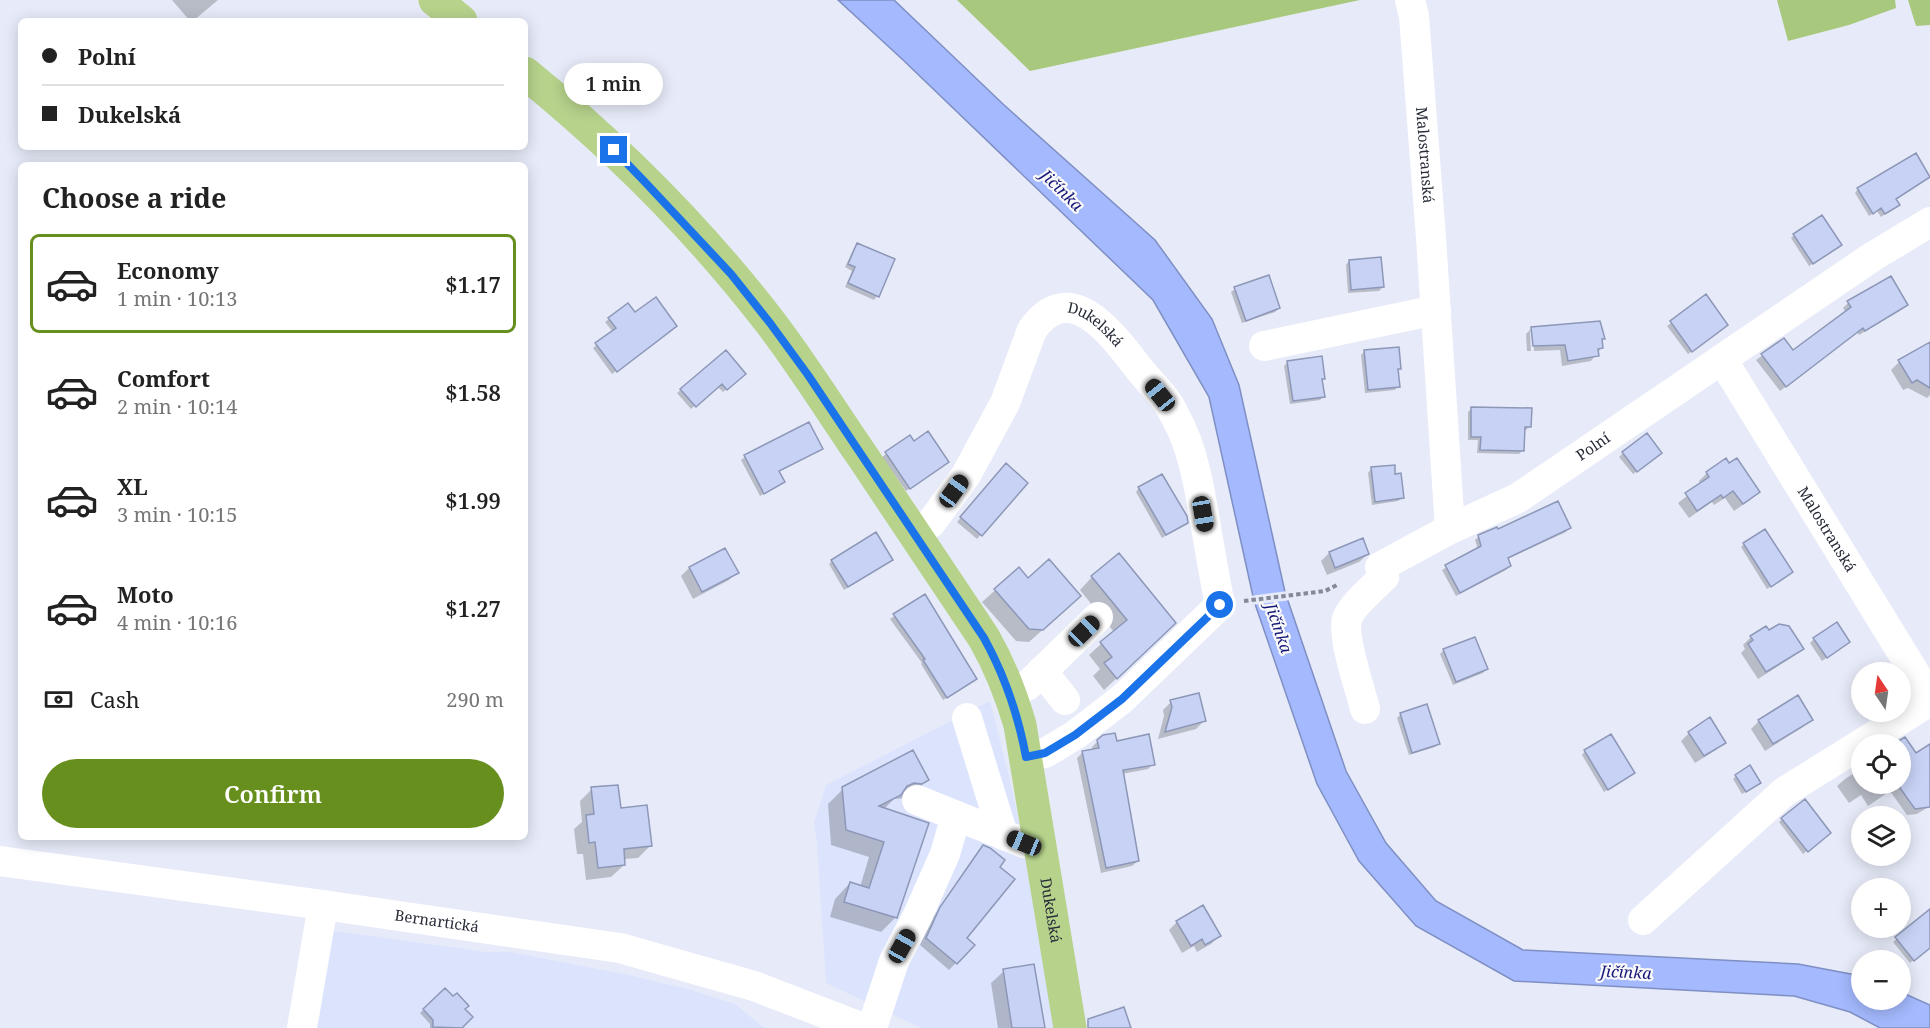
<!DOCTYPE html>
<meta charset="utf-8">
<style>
:root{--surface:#fff;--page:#f2f2f2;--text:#222;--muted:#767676;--line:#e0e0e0;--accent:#678f1d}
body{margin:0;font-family:"Noto Serif",serif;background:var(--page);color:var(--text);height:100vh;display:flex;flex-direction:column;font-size:22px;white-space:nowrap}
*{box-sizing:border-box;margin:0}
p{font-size:20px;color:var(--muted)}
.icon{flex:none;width:33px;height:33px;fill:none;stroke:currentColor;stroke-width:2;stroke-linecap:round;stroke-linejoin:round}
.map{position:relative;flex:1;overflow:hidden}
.side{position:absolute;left:18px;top:162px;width:510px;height:678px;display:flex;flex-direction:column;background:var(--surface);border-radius:9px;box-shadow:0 3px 15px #0003}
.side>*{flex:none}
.hud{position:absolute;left:18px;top:18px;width:510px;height:132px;border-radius:9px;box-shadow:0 3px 15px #0003;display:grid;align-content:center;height:132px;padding:0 24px;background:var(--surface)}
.needle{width:39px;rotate:347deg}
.fabs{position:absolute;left:1851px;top:662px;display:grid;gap:12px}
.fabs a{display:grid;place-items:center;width:60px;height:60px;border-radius:50%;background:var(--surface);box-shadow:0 3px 15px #0003;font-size:30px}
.end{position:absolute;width:27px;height:27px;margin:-14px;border:8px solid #1a73e8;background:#fff;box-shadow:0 0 0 3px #fff}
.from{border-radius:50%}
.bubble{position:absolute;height:42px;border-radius:21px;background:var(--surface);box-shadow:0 3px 15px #0003;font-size:20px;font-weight:600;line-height:42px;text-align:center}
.car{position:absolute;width:18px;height:36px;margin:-18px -9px;border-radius:8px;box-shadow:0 0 4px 2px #0007;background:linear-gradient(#222 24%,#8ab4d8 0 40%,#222 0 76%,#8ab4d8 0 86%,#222 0)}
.hud b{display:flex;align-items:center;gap:21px;height:57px;font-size:22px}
.hud b+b{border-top:2px solid var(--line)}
.hud i{width:15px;height:15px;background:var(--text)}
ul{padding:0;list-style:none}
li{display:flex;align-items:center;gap:18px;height:99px;margin:0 12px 9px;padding:0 12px;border:3px solid transparent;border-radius:9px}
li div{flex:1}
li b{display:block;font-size:22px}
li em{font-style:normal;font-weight:600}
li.on{border-color:var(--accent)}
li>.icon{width:54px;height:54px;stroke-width:1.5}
h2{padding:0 24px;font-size:27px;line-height:72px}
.pay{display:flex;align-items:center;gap:15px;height:66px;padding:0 24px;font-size:22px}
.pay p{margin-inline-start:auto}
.button{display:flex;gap:12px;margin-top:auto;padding:12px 24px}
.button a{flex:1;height:69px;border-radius:36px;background:var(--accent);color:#fff;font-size:24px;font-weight:600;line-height:69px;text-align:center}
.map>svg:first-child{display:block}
.built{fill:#dce4fd}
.green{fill:#a8c97d}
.water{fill:#a4b9fe;stroke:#7f8fc3;stroke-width:1.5}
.pier{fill:#e7ebf9}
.shadow{fill:#0003}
.building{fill:#c7d2f5;stroke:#8d97b7;stroke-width:1.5}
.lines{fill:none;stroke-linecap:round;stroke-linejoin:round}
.path{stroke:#868a98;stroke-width:4;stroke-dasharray:4.5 3;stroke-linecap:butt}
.minor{stroke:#fff;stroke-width:30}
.major{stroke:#b6d28b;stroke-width:33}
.route{stroke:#1a73e8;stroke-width:8}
.labels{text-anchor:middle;stroke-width:4.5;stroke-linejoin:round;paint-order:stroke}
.street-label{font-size:15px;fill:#292d3a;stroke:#f9f9f9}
.water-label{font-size:16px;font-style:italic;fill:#161778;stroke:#f9f9f9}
</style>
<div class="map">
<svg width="1930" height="1028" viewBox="0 0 1930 1028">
<rect width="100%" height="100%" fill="#e7ebf9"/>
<path class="built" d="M990 701 1009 776 1024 843 1037 931 1056 1028H921L826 983 817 843 814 823 826 785Z
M305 927 487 952H510L629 975 691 990 735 1004 764 1028H287Z"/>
<path class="green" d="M957 0H1360L1030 71Z
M1777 0H1895L1896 8 1849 25 1788 41Z
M1908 0H1930V25L1916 26Z"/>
<path class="water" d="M838 0H894L1003 104 1155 240 1212 319 1239 385 1285 592 1346 771 1386 843 1436 901 1523 950 1798 964 1861 976 1862 999H1900L1901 992 1930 1005V1028H1880L1850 1012 1794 996 1514 981 1416 926 1359 861 1317 784 1254 601 1209 397 1153 300 902 59Z"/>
<path class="pier" d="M1288 591 1291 600 1252 605 1250 596Z"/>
<path class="shadow" d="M172 0H218L193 21H190Z
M1929 177 1895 200 1898 205 1881 217 1877 211 1869 216 1855 193 1858 189Z
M1794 235 1836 248 1809 266 1791 238Z
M857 244 877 296 874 300 845 287 852 271 845 267 854 248Z
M1349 261 1383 287 1379 291 1348 293 1346 265Z
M1235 289 1279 308 1275 312 1242 323 1231 292Z
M1706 297 1723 329 1688 354 1667 326Z
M1848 303 1907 305 1901 310 1859 335 1857 332 1780 391 1756 360 1784 340 1793 353 1846 313 1843 308Z
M635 314 672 330 612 374 593 348 613 332 605 322 609 319Z
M1532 328 1603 338 1601 341 1602 347 1591 361 1562 366 1560 350 1534 351 1533 331H1530L1531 351H1527L1526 334Z
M1930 350V395L1927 398 1908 388 1903 390 1891 370 1899 362Z
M1365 351 1400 368 1397 371 1398 386 1395 390 1365 393 1361 355Z
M726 352 741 377 723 392 718 387 691 409 677 393Z
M1287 363 1324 378 1321 381 1324 396 1320 400 1290 404 1284 366Z
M1472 408 1530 426 1526 430H1523V450L1519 454 1477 453 1478 440H1468V412Z
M910 437 914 443 943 466 906 491 882 457Z
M821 448 817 452 778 472 784 482 760 496 741 460 745 457Z
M1623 453 1657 456 1633 474 1619 457Z
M1726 461 1758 492 1750 500 1734 511 1725 498 1714 505 1712 502 1689 518 1678 503 1701 485 1699 481 1707 473Z
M1002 469 1026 483 977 539 957 522Z
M1371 469 1394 476 1402 498 1398 501 1372 505 1368 473Z
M1139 488 1182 526 1162 538 1136 492Z
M1569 528 1566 532 1507 559 1510 566 1506 570 1456 596 1442 570 1478 549 1475 540 1478 537 1497 531Z
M1744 544 1787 576 1767 589 1741 547Z
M724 550 737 572 729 580 693 599 681 576 689 568Z
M1329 553 1368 554 1359 562 1327 575 1321 561Z
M832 561 888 563 844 590 829 564Z
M1019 569 1028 580 1067 608 1029 642 1016 641 982 602Z
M1092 577 1162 636 1104 690 1093 676 1100 669 1089 655 1114 632 1080 590Z
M924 596 975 679 943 700 921 664 922 663 890 619Z
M1768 632 1802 648 1794 656 1758 679 1741 653 1745 649 1743 645 1751 637Z
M1814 639 1848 642 1822 661 1810 643Z
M1444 650 1486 669 1483 673 1453 685 1440 654Z
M1171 702 1204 721 1196 729 1158 739 1164 716 1163 710Z
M1401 714 1438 743 1435 747 1409 755 1397 718Z
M1811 719 1803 727 1765 751 1751 729 1759 721Z
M1689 733 1724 742 1716 750 1695 763 1681 741Z
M1905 739 1916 756 1930 746V806L1917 814 1907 815 1890 791 1868 806 1861 795 1849 803 1837 786 1845 779 1862 768V783H1900V744H1897Z
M1098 741 1116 742 1153 764 1148 769 1122 774 1138 861 1132 866 1101 873 1077 758 1083 752 1093 750 1092 747Z
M1585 751 1633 773 1604 792 1582 755Z
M1736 776 1755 786 1742 794 1733 779Z
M927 780 912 795 906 798 894 799 884 809 896 917 881 932 830 917 835 899 850 883 860 887 869 857 831 845 828 804 843 789Z
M592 789 619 810 650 846 638 858 623 859 624 865 611 877 586 880 583 854H577L574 829 582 822 580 801Z
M1782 819 1826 836 1803 854 1779 822Z
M983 847 998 867 965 938 973 945 949 970 920 945 934 916 976 854Z
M1930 912V946L1910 963 1893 942Z
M1177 922 1219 936 1211 944 1197 952 1194 946 1182 953 1169 930Z
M1004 971 1044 1028H998L991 983Z
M445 990 471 1017 460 1028H430V1024L420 1013Z"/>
<path class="building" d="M1916 153 1930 177 1896 199 1900 205 1885 214 1881 208 1873 214 1857 188Z
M1822 215 1842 245 1813 264 1793 234Z
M857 243 895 259 879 297 848 283 855 267 848 264Z
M1381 257 1384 287 1351 290 1349 260Z
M1269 275 1280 308 1246 321 1234 287Z
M1891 276 1908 305 1865 331 1863 328 1786 387 1761 354 1784 338 1793 350 1851 307 1847 301Z
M1706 294 1728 325 1692 352 1670 321Z
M656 297 677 326 617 372 595 343 616 328 608 318 628 303 635 312Z
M1600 321 1605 339H1602L1603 348 1598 349 1599 356 1568 361 1565 345 1533 346 1531 327Z
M1930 342V388L1917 380 1912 383 1898 360Z
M1399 347 1401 369H1398L1400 387 1368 390 1364 350Z
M726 350 746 374 727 390 722 384 696 407 680 389Z
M1322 356 1325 379H1322L1325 397 1293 401 1287 361Z
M1471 407 1532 408 1531 427H1525L1524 451 1480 450 1481 437H1471Z
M809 422 823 449 779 471 785 482 764 494 744 455Z
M928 431 949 462 910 489 885 452 910 435 914 441Z
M1647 433 1662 453 1637 472 1622 452Z
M1726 458 1729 463 1737 458 1760 492 1743 504 1733 491 1723 498 1721 495 1697 511 1685 493 1709 477 1706 472Z
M1006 463 1028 483 982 536 960 517Z
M1395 465V474L1401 473 1404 498 1375 502 1371 467Z
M1162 474 1187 516 1188 523 1166 535 1138 487Z
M1558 501 1571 528 1508 558 1511 566 1460 593 1445 565 1481 546 1478 535 1497 527 1498 529Z
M1765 529 1793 572 1771 587 1743 543Z
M876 532 893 560 848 587 831 560Z
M1363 538 1369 554 1335 568 1329 552Z
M725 548 739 573 702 592 689 567Z
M1119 553 1176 623 1117 679 1104 663 1112 657 1100 642 1127 620 1091 576Z
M1049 559 1081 596 1043 630 1029 629 994 589 1019 567 1028 578Z
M925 594 977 679 947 698 923 660 925 659 893 614Z
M1837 622 1850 642 1827 658 1813 638Z
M1779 624 1789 626 1804 649 1766 672 1748 644 1753 640 1750 636 1766 626 1769 630Z
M1475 637 1488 669 1456 682 1443 649Z
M1199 693 1206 721 1165 732 1172 707 1170 700Z
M1798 695 1813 720 1773 744 1758 720Z
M1427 704 1440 744 1412 753 1400 713Z
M1710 717 1726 743 1704 756 1688 732Z
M1115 733 1117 741 1149 734 1155 765 1123 770 1139 861 1106 868 1082 751 1099 748 1097 740 1103 735Z
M1611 734 1635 773 1608 790 1584 750Z
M1905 737 1916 753 1930 744V807L1915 809 1900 788V740Z
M913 750 929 780 922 784 914 783 907 786 901 795 879 806 929 823 897 918 844 902 850 882 869 888 884 842 846 830 842 787Z
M1750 765 1761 783 1746 792 1735 775Z
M618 785 621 808 647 805 652 846 624 849 625 865 598 868 595 842 589 843 586 815 594 814 591 787Z
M1805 799 1831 833 1808 852 1781 818Z
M983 845 990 848 1005 860 1000 867 1015 879 967 938 975 945 957 964 926 938 940 907Z
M1203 905 1221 936 1205 945 1202 939 1191 946 1176 921Z
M1930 909V948L1914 961 1895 937Z
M1034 964 1045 1028H1012L1003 969Z
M445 988 453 996 457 993 469 1006 465 1009 473 1017 462 1028 433 1027V1020L423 1009Z
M1124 1007 1131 1028H1088V1019Z"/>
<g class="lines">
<path class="path" d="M1244 601 1325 591 1337 585"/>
<g class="minor">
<path id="s1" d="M1410 0 1414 16 1431 238 1450 529"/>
<path d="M1264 346 1436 310"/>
<path id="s2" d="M1722 359 1930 698"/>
<path id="s3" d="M914 534 931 523 966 475 1005 403 1032 330C1071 274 1115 338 1140 370 1151 384 1167 398 1174 414 1183 430 1191 451 1195 470 1199 484 1201 500 1204 515 1209 545 1214 575 1220 605L1122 699 1075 735 1045 753 1026 757"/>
<path d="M1042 671 1065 700"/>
<path d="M1011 695 1028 685 1098 617"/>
<path id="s4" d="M1365 709C1360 688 1342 638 1347 619 1351 606 1374 587 1384 577L1380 567 1450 529 1518 498 1872 257 1930 222"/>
<path d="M967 718 1003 835"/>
<path d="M917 800 1024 843 1040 845"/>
<path id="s5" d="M0 861 323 905 620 948 754 986 863 1028"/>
<path d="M1643 920 1784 792 1930 701"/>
<path d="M302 1028 323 905"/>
<path d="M872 1028 894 961 918 915 945 854 956 816"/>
</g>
<g class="major">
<path d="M435 0 461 21"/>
<path id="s6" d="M525 73C615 146 699 230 770 322 803 365 832 412 863 457 903 517 944 578 984 638 1000 666 1011 694 1020 725L1070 1028"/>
</g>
</g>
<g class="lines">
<path class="route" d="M614 150 644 181 731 274 770 323 808 375 984 638C1005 676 1018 714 1026 757L1045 753 1075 735 1122 699 1220 605"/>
</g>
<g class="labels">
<g class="street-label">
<text dy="5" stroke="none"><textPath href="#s1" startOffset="156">Malostranská</textPath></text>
<text dy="5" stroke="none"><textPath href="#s3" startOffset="316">Dukelská</textPath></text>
<text dy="5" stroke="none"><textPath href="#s4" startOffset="405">Polní</textPath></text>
<text dy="5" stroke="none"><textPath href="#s2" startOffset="200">Malostranská</textPath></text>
<text dy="5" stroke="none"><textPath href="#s6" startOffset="1014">Dukelská</textPath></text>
<text dy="5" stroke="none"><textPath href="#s5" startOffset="441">Bernartická</textPath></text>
</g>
<g class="water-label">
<text transform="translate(1062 190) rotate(44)" y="6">Jičínka</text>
<text transform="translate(1279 628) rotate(71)" y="6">Jičínka</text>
<text transform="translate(1626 972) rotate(3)" y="6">Jičínka</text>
</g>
</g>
</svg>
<div class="fabs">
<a><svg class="needle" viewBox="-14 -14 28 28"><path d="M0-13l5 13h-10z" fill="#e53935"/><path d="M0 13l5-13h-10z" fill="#767676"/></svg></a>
<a><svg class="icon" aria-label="locate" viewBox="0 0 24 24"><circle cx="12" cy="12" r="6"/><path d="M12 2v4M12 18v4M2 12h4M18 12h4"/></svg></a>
<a><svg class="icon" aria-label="layers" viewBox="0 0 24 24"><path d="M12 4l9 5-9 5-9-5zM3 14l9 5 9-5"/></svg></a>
<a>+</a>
<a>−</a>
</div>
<i class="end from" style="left:1220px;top:605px"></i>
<i class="end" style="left:614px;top:150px"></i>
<div class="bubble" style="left:564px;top:63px;width:99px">1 min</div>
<i class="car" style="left:1160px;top:395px;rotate:321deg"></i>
<i class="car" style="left:954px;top:491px;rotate:36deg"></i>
<i class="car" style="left:1203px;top:514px;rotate:170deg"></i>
<i class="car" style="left:1084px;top:631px;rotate:46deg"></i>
<i class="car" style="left:1024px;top:843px;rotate:292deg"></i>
<i class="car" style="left:902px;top:946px;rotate:29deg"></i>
<div class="hud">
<b><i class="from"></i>Polní</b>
<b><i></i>Dukelská</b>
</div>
<section class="side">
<h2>Choose a ride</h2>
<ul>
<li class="on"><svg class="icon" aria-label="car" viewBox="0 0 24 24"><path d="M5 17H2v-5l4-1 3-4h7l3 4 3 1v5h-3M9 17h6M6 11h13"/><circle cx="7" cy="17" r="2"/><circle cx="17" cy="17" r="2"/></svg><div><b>Economy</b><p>1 min · 10:13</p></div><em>$1.17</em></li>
<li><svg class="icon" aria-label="car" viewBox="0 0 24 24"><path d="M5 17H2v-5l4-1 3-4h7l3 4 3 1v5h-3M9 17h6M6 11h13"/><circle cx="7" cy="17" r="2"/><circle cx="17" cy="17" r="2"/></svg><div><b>Comfort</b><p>2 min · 10:14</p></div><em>$1.58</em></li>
<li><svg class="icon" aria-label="car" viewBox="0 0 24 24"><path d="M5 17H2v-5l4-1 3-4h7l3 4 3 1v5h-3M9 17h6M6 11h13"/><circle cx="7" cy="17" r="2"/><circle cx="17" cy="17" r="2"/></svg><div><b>XL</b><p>3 min · 10:15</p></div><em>$1.99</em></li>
<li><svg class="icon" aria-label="car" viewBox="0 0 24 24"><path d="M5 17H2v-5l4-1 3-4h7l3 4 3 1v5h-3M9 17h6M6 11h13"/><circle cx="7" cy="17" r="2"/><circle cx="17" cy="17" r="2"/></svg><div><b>Moto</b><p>4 min · 10:16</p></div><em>$1.27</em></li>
</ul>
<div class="pay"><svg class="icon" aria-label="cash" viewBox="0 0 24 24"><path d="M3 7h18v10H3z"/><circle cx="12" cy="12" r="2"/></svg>Cash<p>290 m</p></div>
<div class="button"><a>Confirm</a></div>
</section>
</div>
